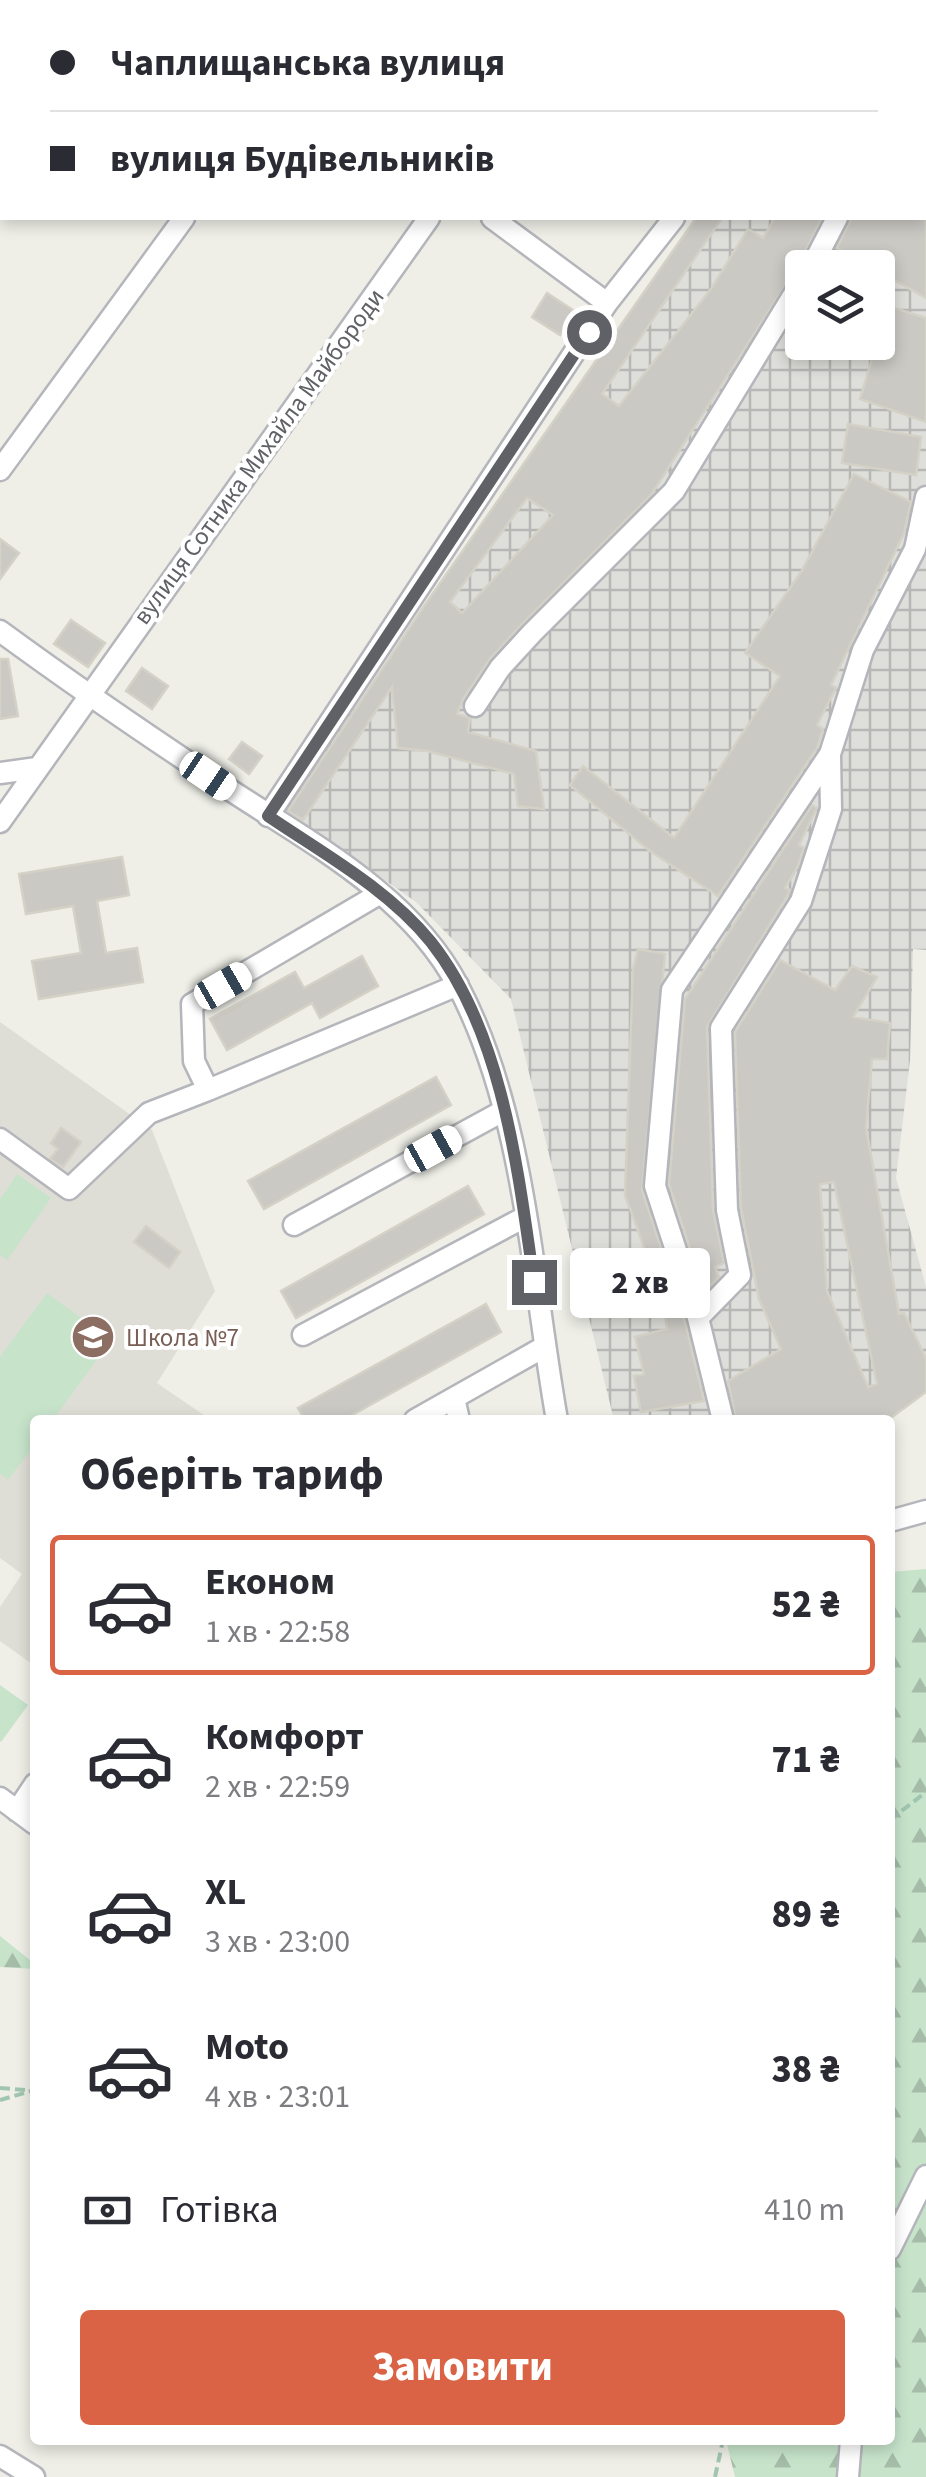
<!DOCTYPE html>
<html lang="uk">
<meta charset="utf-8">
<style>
:root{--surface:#fff;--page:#f2f2f3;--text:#2b2b33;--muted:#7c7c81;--line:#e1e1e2;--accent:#d96344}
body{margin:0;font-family:"Source Sans 3",sans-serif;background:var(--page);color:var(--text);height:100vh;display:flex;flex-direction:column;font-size:38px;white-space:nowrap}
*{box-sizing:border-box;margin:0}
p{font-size:32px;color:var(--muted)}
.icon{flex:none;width:55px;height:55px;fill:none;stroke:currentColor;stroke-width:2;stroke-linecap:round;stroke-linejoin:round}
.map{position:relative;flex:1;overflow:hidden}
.drawer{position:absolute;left:30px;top:1415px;width:865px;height:1030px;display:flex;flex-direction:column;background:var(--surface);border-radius:10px;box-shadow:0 5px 15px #0003}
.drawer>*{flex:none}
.banner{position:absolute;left:0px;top:0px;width:928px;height:220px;box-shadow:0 5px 15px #0003;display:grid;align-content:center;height:220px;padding:0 50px;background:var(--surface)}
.tools{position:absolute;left:785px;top:250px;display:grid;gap:20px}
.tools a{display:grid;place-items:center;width:110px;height:110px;border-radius:10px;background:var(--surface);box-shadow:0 5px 15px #0003;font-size:50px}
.end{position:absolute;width:45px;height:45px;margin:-22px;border:12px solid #5f6166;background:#fff;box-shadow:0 0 0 5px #fff}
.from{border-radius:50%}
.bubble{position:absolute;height:70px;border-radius:10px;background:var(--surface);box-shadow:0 5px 15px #0003;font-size:32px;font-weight:800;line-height:70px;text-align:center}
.car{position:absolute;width:30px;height:60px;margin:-30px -15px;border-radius:12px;box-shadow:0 0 8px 2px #0007;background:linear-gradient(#fff 24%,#345 0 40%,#fff 0 76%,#345 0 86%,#fff 0)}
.banner b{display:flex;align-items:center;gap:35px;height:95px;font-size:38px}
.banner b+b{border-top:2px solid var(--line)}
.banner i{width:25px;height:25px;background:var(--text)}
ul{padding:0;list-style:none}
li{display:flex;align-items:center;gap:30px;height:140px;margin:0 20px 15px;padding:0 30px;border:5px solid transparent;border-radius:10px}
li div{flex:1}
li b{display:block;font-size:38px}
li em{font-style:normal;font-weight:800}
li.current{border-color:var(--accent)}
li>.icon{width:90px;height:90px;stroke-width:1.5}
h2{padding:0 50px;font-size:45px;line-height:120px}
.pay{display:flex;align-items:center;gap:25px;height:110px;padding:0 50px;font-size:38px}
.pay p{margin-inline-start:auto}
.primary-button{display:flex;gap:20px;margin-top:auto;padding:20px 50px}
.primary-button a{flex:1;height:115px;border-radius:10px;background:var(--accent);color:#fff;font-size:40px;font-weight:800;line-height:115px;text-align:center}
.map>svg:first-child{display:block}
.industrial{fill:url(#industrial-grid);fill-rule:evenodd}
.education{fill:#dfded6}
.forest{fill:url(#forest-firs)}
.garden{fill:#c7e4cb}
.building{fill:#cbc9c4;stroke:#d4d1c6;stroke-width:2.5;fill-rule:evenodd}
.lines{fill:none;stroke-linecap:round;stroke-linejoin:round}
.minor-casing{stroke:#b4b6bb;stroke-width:25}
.path{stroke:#a0c5b0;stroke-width:4;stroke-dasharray:10 5;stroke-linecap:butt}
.minor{stroke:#fff;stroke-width:20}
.route{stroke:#5f6166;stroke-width:12}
.labels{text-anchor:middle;stroke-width:8;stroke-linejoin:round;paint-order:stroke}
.street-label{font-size:25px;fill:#5f6166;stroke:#fff}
.education-label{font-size:25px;fill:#785e54;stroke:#fff;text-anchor:start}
</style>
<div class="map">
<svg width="926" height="2477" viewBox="0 0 926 2477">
<defs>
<pattern id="industrial-grid" width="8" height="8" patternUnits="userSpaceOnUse" patternTransform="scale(2.5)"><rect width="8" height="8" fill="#dededa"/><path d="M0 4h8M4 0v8" fill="none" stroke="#b7b7b5"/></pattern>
<pattern id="forest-firs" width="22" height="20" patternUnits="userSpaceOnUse" patternTransform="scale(2.5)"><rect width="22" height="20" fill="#c7e4cb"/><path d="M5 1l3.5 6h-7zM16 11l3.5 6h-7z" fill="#a5bca9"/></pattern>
</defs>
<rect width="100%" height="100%" fill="#efefe8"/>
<path class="industrial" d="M871 0H926V950L913 949 910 1060 896 1178 926 1287V1392L888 1420H614L511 999 416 902 284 809 696 218H925V2ZM802 268H878V342H802Z"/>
<path class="education" d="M0 1022 152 1130 215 1291 157 1383 211 1420H35V1666L0 1641V1607L22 1574 0 1558Z"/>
<path class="forest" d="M926 1569V2477H735L726 2440H890V1572Z
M0 1936 35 1964V1969L0 1967Z"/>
<path class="garden" d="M17 1174 51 1198 7 1260 0 1255V1199Z
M47 1293 111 1340 53 1420H35V1444L8 1480 0 1474V1357Z
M0 1685 28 1705 1 1742 0 1741Z"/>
<path class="building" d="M696 218H722L602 394 619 406 711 289 748 229 763 238 775 218H822L797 267 651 495 522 624 489 660 463 699 457 714 470 718 468 732 536 751 544 809 518 806 514 774 427 751 398 748 392 687 303 820 288 811 422 609ZM527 498 553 515 462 613 450 602Z
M851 218H926V298L837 248Z
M547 293 576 312 560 335 532 317Z
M888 306 926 318V422L860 399Z
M848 424 921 437 916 475 842 463Z
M854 474 911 502 904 533 831 685 836 688 817 725 823 729 817 748 718 896 650 851 570 785 583 766 674 838 780 676 745 653 801 572Z
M0 539 19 553 0 579Z
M71 620 105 643 88 667 54 644Z
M0 659H8L18 716 0 719Z
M142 668 168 686 152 709 126 691Z
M242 742 262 756 249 774 229 759Z
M812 805 817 808 799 845 804 848 797 868 785 888 790 890 788 895 707 1027 713 1210 724 1263 715 1267 719 1277 704 1292 669 1184 685 999Z
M122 857 129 895 97 901 106 953 137 948 143 982 39 999 32 961 81 953 73 906 26 914 19 874Z
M638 949 665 954 642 1190 685 1322 704 1401 641 1412 634 1376 644 1374 635 1337 667 1329 662 1296 625 1195 633 969Z
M362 956 378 986 320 1018 312 1003 227 1050 210 1019 295 972 304 988Z
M780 960 835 990 852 966 877 977 853 1017 890 1023 887 1059H872L866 1127 899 1314 904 1313 926 1358V1392L888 1420H736L728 1381 781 1349 759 1299 741 1208 735 1032ZM834 1182 877 1384 868 1387 827 1291 820 1184Z
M436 1077 451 1105 264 1209 248 1181Z
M61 1128 81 1142 63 1167 50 1159 58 1149 51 1143Z
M468 1186 484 1214 296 1318 281 1291Z
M146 1226 180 1252 169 1268 134 1242Z
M486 1304 501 1332 343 1420H305L298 1408Z"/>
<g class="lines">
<g class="minor-casing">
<path id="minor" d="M196 0 199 2
M90 2 92 0
M340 2 342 0
M582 2 583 0
M833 2 835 0
M882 2 883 0
M925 45 926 44
M0 129 2 126
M492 218 607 303
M811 268 837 218
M0 470 184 218
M0 631C71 683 144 733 218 782 303 839 409 892 458 986 525 1113 532 1280 557 1420
M475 706 500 668 532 633 674 491 802 281
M0 773 37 768
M268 816 607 303 674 218
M0 822 429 218
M379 894 192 1004 194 1061 208 1090 458 985
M0 1139 69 1189 149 1113 208 1090
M294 1225 503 1111
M698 1318 740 1275 727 1210 721 1028 801 901 831 809 830 756
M303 1335 525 1217
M454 1398 459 1420
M415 1420 544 1347
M723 1420 698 1318 655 1186 672 990 830 754 863 650 915 549 926 497
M890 1521 926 1511
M0 1798 35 1824
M17 1811 35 1784
M890 2249 926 2176
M0 2456 34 2477
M848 2477 851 2440"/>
</g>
<path class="path" d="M890 1820 926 1792
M0 2088 25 2090
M0 2100 35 2090
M715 2477 723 2440"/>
<use href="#minor" class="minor"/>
</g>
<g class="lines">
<path class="route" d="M534 1282C518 1171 503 1033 431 942 388 889 324 854 268 816L589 332"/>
</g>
<defs>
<g id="school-disc" transform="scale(2.25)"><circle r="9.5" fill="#8d6e63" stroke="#fff"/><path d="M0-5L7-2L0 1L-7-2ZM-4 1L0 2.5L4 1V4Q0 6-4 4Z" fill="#fff"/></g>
</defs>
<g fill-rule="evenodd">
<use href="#school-disc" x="93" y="1337"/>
</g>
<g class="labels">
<g class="street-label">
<text transform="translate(258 456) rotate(-54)" y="9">вулиця Сотника Михайла Майбороди</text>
</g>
<g class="education-label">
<text x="126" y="1346">Школа №7</text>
</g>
</g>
</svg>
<div class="tools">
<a><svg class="icon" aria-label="layers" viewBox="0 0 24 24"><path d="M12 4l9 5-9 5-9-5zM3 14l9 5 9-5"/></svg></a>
</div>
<i class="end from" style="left:589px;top:332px"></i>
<i class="end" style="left:534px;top:1282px"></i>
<div class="bubble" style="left:570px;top:1248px;width:140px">2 хв</div>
<i class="car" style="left:208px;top:776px;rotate:124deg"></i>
<i class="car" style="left:223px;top:986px;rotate:60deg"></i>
<i class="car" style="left:433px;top:1149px;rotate:61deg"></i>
<div class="banner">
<b><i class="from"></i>Чаплищанська вулиця</b>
<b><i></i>вулиця Будівельників</b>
</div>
<section class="drawer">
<h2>Оберіть тариф</h2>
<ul>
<li class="current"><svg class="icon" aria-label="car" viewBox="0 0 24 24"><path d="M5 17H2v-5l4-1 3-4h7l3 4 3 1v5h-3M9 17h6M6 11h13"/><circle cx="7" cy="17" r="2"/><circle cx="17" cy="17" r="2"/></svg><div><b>Економ</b><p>1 хв · 22:58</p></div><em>52 ₴</em></li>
<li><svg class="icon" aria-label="car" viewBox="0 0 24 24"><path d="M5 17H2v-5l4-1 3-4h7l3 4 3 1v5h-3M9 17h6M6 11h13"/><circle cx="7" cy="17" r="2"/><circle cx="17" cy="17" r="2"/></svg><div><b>Комфорт</b><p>2 хв · 22:59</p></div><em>71 ₴</em></li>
<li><svg class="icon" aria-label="car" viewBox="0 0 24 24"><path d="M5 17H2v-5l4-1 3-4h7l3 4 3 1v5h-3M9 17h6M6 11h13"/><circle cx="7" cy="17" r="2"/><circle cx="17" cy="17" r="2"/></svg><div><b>XL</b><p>3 хв · 23:00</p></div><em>89 ₴</em></li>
<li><svg class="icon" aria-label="car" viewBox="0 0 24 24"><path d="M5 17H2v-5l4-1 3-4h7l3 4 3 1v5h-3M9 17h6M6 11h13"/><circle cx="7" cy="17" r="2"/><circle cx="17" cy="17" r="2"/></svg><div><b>Moto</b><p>4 хв · 23:01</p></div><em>38 ₴</em></li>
</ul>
<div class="pay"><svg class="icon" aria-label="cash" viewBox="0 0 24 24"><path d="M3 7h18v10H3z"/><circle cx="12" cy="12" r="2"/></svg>Готівка<p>410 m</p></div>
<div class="primary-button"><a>Замовити</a></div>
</section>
</div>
